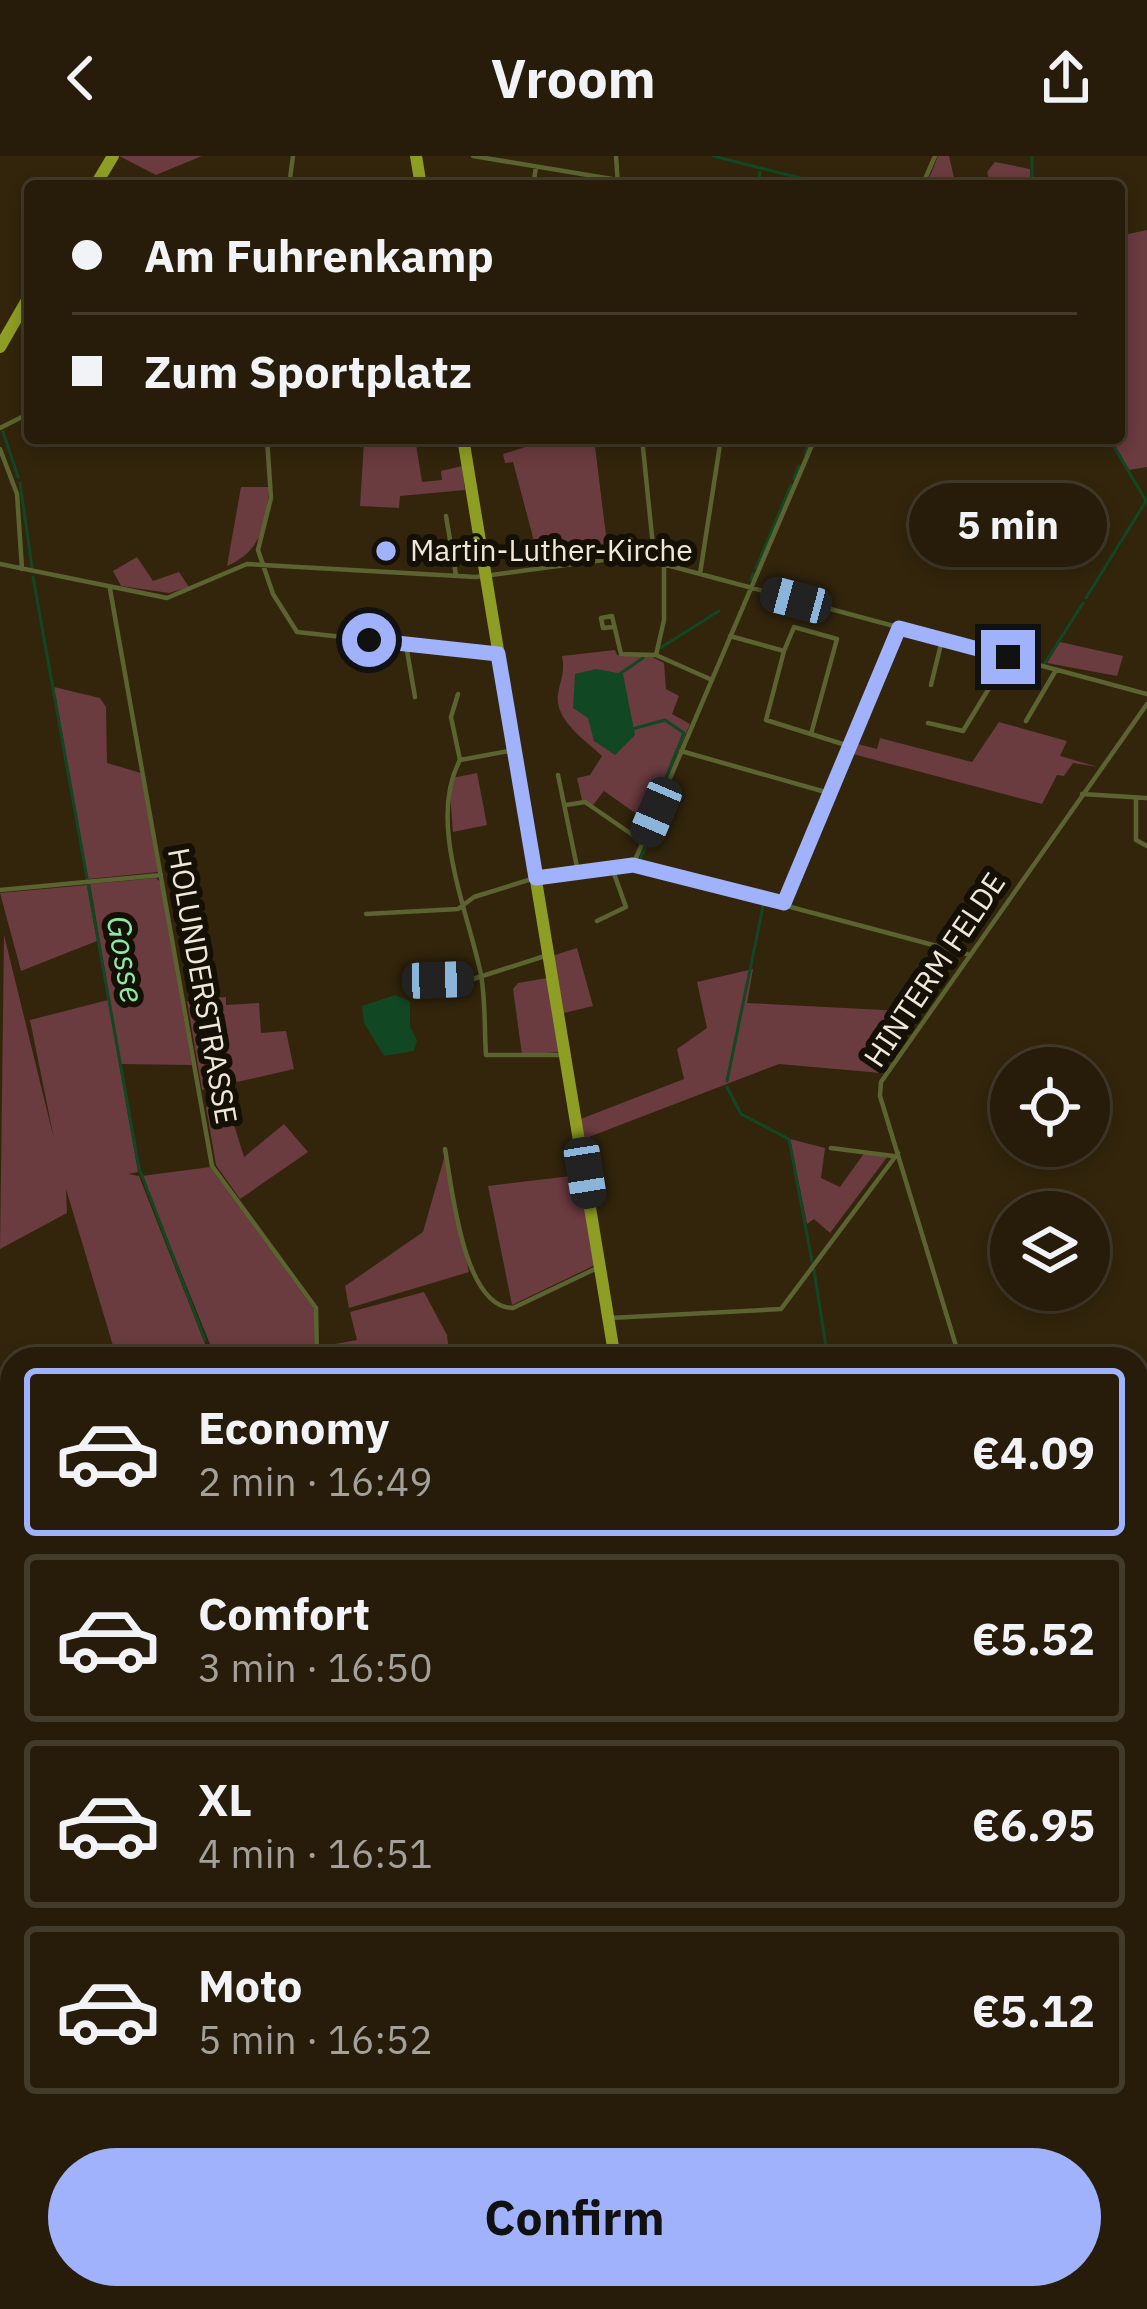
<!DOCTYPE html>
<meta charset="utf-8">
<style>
:root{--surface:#261c09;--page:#2e2512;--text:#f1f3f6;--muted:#a4a19c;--line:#423a2a;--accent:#a1b2fd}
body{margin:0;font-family:"IBM Plex Sans",sans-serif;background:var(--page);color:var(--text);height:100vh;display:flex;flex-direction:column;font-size:45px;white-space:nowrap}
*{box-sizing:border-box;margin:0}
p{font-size:39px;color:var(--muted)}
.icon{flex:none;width:66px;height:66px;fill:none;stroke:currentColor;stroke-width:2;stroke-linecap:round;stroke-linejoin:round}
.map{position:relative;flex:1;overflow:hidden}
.panel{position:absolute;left:0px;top:1191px;width:1149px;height:963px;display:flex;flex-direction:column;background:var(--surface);border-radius:36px 36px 0 0;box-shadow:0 6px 18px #0003,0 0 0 3px var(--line)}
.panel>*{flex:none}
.banner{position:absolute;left:24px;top:24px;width:1101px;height:264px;border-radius:12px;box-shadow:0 6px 18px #0003,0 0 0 3px var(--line);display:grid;align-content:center;height:264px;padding:0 48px;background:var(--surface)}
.tools{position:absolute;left:990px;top:891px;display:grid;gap:24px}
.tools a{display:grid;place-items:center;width:120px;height:120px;border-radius:50%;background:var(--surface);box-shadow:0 6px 18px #0003,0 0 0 3px var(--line);font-size:60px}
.end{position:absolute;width:54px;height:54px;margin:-27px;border:15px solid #a1b2fd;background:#111;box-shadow:0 0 0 6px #111}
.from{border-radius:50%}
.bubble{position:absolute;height:84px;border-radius:42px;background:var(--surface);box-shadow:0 6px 18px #0003,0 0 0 3px var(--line);font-size:39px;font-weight:700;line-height:84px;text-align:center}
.car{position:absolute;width:36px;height:72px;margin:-36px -18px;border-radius:15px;box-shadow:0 0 9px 3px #0007;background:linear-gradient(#222 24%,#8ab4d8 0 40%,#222 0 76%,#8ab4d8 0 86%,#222 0)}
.banner b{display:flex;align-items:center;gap:42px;height:114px;font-size:45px}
.banner b+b{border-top:3px solid var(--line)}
.banner i{width:30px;height:30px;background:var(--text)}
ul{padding:21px 0 0;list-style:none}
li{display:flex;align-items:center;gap:36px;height:168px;margin:0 24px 18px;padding:0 24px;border:6px solid var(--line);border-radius:12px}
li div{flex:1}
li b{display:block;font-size:45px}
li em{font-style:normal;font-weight:700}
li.active{border-color:var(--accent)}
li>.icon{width:108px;height:108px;stroke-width:1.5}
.primary-button{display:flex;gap:24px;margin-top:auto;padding:24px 48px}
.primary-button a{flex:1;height:138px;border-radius:72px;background:var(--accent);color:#111;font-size:48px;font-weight:700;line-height:138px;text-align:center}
header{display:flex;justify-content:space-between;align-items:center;height:156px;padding:0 48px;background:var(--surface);font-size:54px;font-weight:700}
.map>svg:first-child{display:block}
.green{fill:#6a3b3f}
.water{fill:#114723}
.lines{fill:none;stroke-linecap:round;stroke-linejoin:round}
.stream{stroke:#114723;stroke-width:3}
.minor{stroke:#5b6330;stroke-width:4.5}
.tertiary{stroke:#5b6330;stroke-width:8}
.primary{stroke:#8e9d23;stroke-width:12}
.route{stroke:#a1b2fd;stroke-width:15}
.poi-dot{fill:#a1b2fd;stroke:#151006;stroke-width:4.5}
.labels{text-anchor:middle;stroke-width:12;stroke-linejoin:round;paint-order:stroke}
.poi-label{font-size:30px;fill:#efe7d8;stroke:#151006;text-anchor:start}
.street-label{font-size:30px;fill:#efe7d8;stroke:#151006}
.water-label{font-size:33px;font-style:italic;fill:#8ceaa2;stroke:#151006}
</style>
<header><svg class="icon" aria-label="back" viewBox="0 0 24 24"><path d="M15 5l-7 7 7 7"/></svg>Vroom<svg class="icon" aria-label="share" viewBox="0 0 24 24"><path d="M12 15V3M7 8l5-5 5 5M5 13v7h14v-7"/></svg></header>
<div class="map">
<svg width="1147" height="2153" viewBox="0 0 1147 2153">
<rect width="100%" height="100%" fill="#32250c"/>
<path class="green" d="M119 0H202L156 19Z
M938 0H949L956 30H926Z
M995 6 1030 13V30H991L987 16Z
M1147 74V311L1129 314 1111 282H1119V80Z
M310 282H415L422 326 442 324 441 315 462 310 465 334 400 340 399 352 360 350 364 286Z
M594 282 608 396 539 404 513 306 505 307 503 298 538 287Z
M241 331H269C267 367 261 396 227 410Z
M137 401 153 425 179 416 189 431 169 437 121 430 113 415Z
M1060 486 1123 500 1117 520 1047 507Z
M615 494 617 499 650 500 664 507 666 533 679 540 672 558 690 568 648 666 604 635 593 649 582 644 577 622 590 619 602 600C585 584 554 564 558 538 561 522 565 516 562 500Z
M54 531 100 542 106 551 107 607 141 617 158 716 88 723Z
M999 566 1067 585 1060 600 1098 611 1073 607 1064 620 1057 619 1042 648 849 597 854 587 877 593 880 582 972 606Z
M477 617 487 669 453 676 449 628 452 622Z
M156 722 160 726 192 909 121 908 90 728Z
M87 729 97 785 21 815 0 737Z
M4 779 54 983 30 864 108 844 138 1016 128 1018 139 1020 211 1203H117L66 1033 67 1057 0 1093Z
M577 792 593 850 560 858 552 800Z
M753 813 747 847 923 856 881 917 779 908 581 984 578 964 684 923 677 893 707 872 697 826Z
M547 822 559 896 522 899 513 833 518 827Z
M226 841V849L259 847 261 877 286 875 294 913 202 934 187 845Z
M228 949 244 1001 284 968 308 996 240 1043 216 1009 206 951Z
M790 983 825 992 821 1022 840 1031 865 996 888 1000 830 1077 814 1063 807 1068Z
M445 999 469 1116 349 1152 345 1130 423 1076Z
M210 1011 314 1153 315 1192 281 1203H216L142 1020Z
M579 1019 595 1109 512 1149 488 1030Z
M424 1136 447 1179 450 1203H410L408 1194 382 1203H319V1191L357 1184 350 1156Z
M12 1268V1499L0 1503V1270Z
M1137 1335 1147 1337V1405L1137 1404Z
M12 1502V1614L0 1577V1506Z
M0 1586 12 1620V1780L0 1786Z
M1137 1852 1139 1882 1147 1890V1941H1137Z"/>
<path class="water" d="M596 513 623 518 635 579 615 599 594 585 588 562 573 552 575 518Z
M395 839 410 845V871L417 884 414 895 384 900 364 867 362 850Z"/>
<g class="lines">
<path class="stream" d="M713 0 832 30
M758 30 760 16
M1032 30V0
M3 276 18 321
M805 298 809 287
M794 323 799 310
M20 327 32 411
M756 412 791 329
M33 421 139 1012 205 1184
M751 424 753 418
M1086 442 1146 345 1109 282
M660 492 719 455
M1045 507 1083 447
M618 519 643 502
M632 573 665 564 684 577 649 663
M656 666 640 704 766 740
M727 925 764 746
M727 931 741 958 789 983 812 1105
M814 1114 828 1203
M208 1191 213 1203
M1137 1410 1147 1412
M0 1504 12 1500
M1137 1510 1147 1511
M0 1581 12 1618
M1 1791 12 1805
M844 2142V2153"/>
<path class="minor" d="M473 0 618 24
M616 0 618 30
M289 30 293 0
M533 30 536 11
M922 30 935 0
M0 272 30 257
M267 282 271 342 258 394 273 438 297 476 497 498
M642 282 653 390 649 404
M0 293 17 338 22 413
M446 360 456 419
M0 408 167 442 247 408 476 421 633 400 1147 538
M664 408V464L656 499 712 524
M700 418 721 282
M110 433 212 1010 316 1152 317 1203
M613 471 603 472 601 462 612 460 621 498 656 499
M730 480 784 495 766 564 849 590
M406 489 415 541
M784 495 794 471 837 483 811 578
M931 529 942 484
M458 538 451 561 460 604
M1026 565 1056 514
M928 567 963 575 1008 501
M681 595 829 637
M460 604C428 664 466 750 480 814 486 841 484 871 486 899H561
M460 604 514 594
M558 619 578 716
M1082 638 1147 642
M1136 643V684L1147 690
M566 649 585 646 643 686
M633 709 815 282
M0 734 161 719
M784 747 899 472
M366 758 458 753 474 741 535 722 633 709 967 798
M597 765 626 751 612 712
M433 824 432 812 422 813 426 823 438 824 473 823 548 799
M831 992 893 1000
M445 993C452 1031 463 1152 513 1152L595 1113
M610 1162 781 1153 898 997
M960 1203 880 940 881 926 1147 548
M1137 1269 1147 1260
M1137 1589 1147 1612
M0 2050 12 2059
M70 2142 79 2153
M425 2142V2153
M519 2142V2153
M609 2142 611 2153
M124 2153V2142"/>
<path class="tertiary" d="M0 1956 12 1949"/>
<path class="primary" d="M416 0 421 30
M95 30 113 0
M0 191 30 139
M463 282 615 1203
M684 2142V2153"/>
</g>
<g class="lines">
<path class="route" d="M369 484 498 498 536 722 633 709 784 747 899 472 1008 501"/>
</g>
<circle class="poi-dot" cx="386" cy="395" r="12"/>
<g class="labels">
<g class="poi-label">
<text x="410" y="405">Martin-Luther-Kirche</text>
</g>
<g class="street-label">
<text transform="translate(935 814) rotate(-56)" y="10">HINTERM FELDE</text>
<text transform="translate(202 830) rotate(80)" y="10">HOLUNDERSTRASSE</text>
</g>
<g class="water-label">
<text transform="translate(126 803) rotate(80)" y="12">Gosse</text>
</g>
</g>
</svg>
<div class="tools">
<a><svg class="icon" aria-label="locate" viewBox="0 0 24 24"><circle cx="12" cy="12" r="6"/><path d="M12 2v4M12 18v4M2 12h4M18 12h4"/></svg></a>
<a><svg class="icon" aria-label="layers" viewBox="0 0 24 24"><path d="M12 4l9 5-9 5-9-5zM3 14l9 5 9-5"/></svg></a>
</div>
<i class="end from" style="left:369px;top:484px"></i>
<i class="end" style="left:1008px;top:501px"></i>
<div class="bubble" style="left:909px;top:327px;width:198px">5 min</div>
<i class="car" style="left:796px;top:444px;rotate:285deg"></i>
<i class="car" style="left:656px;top:656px;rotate:203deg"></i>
<i class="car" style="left:438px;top:824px;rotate:88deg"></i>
<i class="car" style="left:585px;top:1017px;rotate:171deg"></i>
<div class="banner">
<b><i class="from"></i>Am Fuhrenkamp</b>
<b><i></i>Zum Sportplatz</b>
</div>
<section class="panel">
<ul>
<li class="active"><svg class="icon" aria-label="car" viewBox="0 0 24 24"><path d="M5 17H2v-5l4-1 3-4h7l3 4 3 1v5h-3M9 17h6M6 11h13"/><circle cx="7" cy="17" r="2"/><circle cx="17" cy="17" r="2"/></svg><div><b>Economy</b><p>2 min · 16:49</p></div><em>€4.09</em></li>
<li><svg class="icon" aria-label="car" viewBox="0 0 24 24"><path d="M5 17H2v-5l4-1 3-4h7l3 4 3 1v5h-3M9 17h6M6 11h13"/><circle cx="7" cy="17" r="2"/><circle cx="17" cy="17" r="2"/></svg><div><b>Comfort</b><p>3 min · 16:50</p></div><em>€5.52</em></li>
<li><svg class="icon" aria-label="car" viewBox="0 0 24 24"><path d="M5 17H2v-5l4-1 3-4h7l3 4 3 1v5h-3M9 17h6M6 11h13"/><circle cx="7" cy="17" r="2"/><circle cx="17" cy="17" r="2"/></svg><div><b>XL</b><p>4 min · 16:51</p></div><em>€6.95</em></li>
<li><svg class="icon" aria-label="car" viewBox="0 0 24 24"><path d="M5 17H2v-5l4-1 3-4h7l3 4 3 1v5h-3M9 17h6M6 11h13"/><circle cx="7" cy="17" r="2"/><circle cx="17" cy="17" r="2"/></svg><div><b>Moto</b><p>5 min · 16:52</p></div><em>€5.12</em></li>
</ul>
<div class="primary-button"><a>Confirm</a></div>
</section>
</div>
